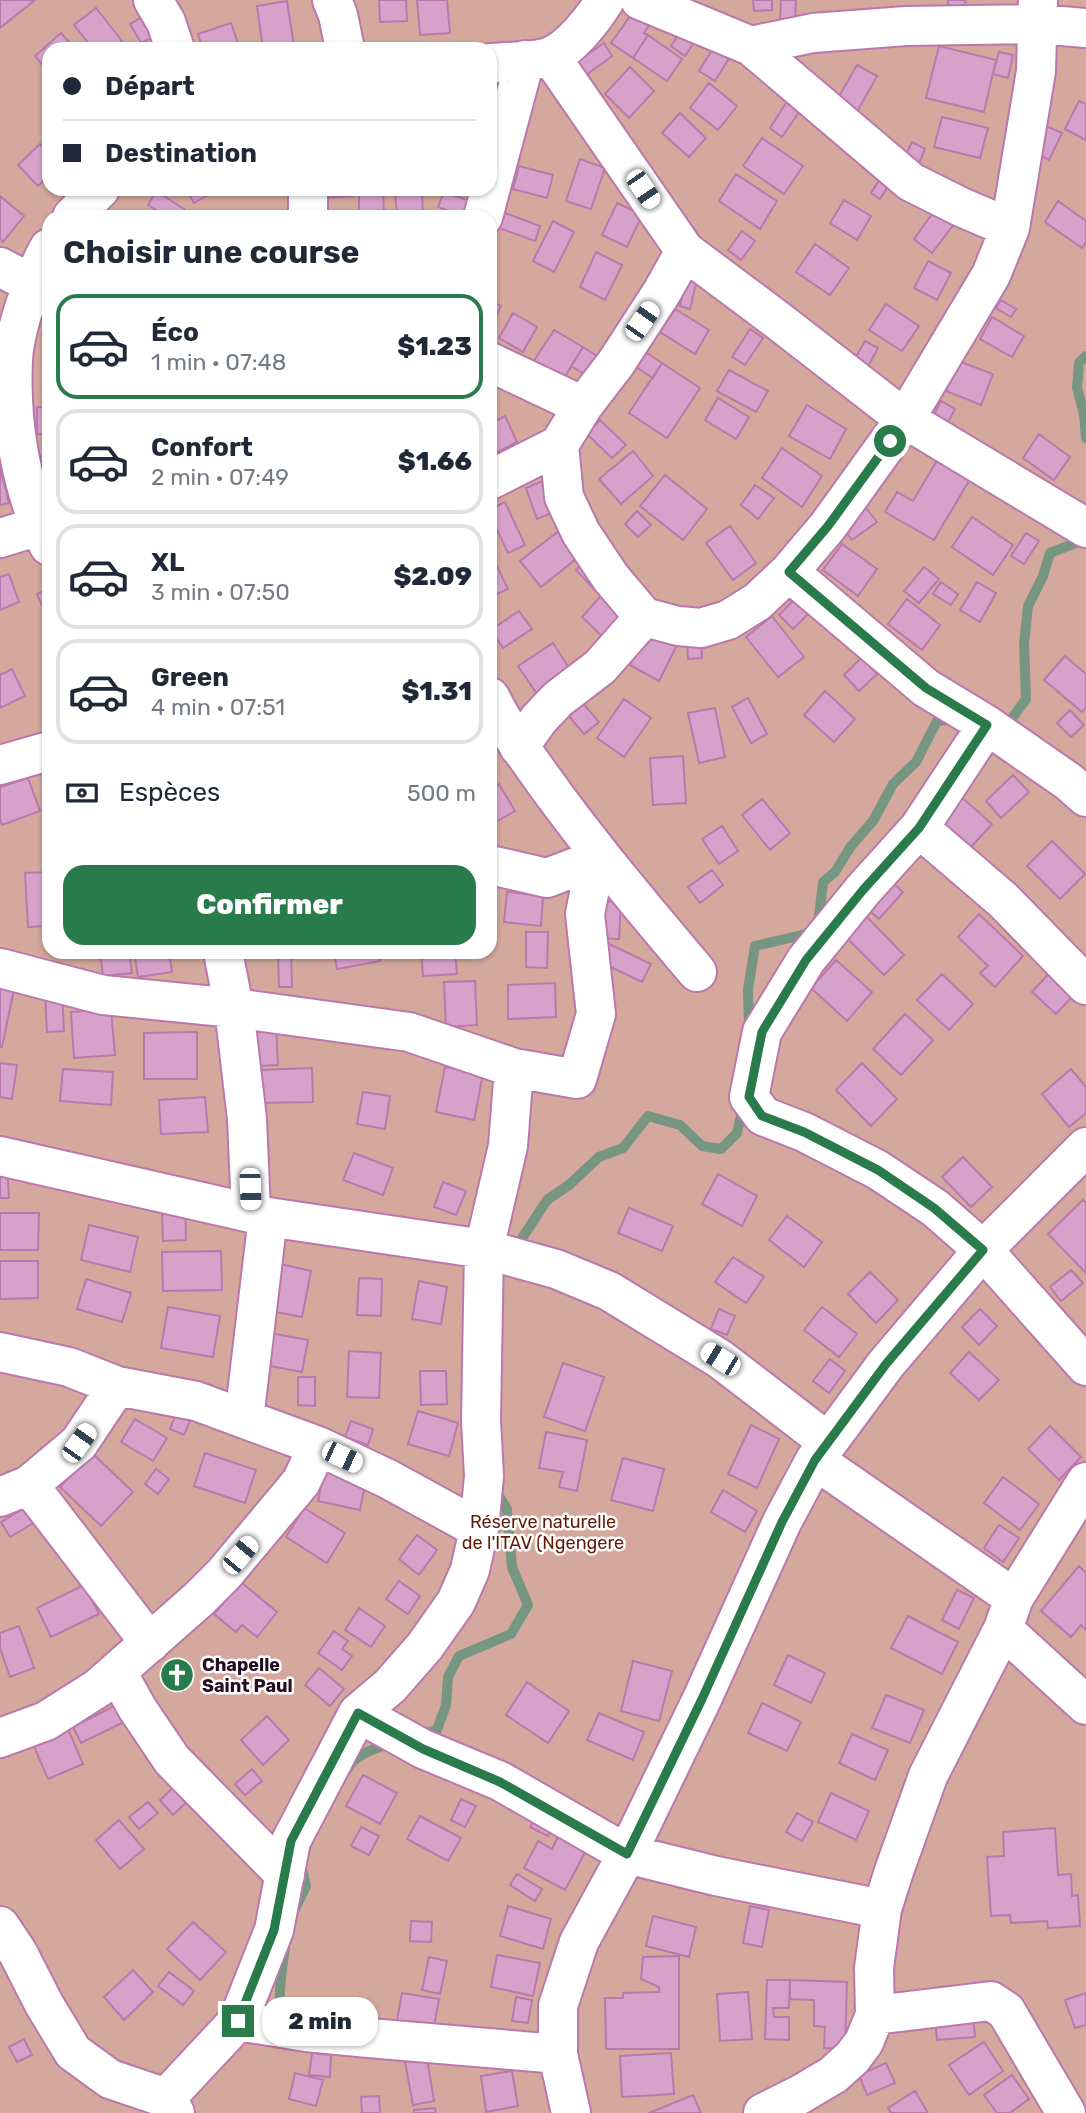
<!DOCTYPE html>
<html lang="fr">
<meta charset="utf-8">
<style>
:root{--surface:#fff;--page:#f6f6f7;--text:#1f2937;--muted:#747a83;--line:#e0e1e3;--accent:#297b4c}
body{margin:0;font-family:Rubik,sans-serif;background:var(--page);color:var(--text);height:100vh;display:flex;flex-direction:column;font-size:26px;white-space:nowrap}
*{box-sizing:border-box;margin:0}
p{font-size:23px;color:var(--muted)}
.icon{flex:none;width:38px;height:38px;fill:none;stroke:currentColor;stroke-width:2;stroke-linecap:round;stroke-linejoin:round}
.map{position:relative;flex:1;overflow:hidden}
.side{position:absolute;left:42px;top:210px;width:455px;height:749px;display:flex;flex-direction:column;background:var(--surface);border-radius:21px;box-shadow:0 2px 5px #0004}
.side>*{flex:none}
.guide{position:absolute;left:42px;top:42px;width:455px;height:154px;border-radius:21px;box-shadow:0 2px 5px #0004;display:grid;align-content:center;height:154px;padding:0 21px;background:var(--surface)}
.end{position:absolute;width:32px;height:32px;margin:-16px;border:9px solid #297b4c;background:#fff;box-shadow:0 0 0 4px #fff}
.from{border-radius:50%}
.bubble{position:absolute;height:49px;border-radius:21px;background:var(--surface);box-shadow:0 2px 5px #0004;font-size:23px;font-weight:800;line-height:49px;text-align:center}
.car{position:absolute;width:21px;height:42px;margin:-21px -10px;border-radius:9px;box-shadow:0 0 5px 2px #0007;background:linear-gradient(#fff 24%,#345 0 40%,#fff 0 76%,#345 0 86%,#fff 0)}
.guide b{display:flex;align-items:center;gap:24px;height:66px;font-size:26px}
.guide b+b{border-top:2px solid var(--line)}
.guide i{width:18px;height:18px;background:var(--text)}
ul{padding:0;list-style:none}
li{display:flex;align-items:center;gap:21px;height:105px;margin:0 14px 10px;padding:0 7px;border:4px solid var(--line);border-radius:21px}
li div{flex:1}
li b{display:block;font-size:26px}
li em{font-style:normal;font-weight:800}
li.active{border-color:var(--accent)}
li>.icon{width:63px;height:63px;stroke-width:1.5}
h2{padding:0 21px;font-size:32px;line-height:84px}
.pay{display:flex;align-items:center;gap:18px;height:77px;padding:0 21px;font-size:26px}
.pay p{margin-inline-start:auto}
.button{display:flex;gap:14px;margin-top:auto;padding:14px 21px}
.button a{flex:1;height:80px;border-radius:21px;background:var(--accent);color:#fff;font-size:28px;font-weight:800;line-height:80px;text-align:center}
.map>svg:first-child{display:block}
.green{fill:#d4a89c;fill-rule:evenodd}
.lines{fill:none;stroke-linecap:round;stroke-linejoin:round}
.stream{stroke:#769682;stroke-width:10}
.building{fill:#d6a2ca;stroke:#bb78ad;stroke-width:2}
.minor-casing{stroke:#bb78ad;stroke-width:42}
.minor{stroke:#fff;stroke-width:38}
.route{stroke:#297b4c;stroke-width:9}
.labels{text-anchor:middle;stroke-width:5;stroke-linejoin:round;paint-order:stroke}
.park-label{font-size:18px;fill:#641907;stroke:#fff}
.poi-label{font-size:18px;font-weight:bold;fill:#250c21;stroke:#fff;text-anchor:start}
</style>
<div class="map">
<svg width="1086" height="2113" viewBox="0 0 1086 2113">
<rect width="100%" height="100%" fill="#fdd1f2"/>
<path class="green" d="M0 0H1086V2113H0ZM49 49H490V189H49ZM49 217H490V952H49Z"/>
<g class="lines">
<path class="stream" d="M1086 356 1079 363 1077 388 1084 414 1086 438
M1004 724 1007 725 1026 699 1024 644 1028 606 1043 576 1050 553 1086 539
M749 1029 748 989 755 946 815 932 819 917 823 882 835 872 851 846 873 821 893 784 916 762 937 721 954 719
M515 1249 547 1200 569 1185 599 1157 623 1148 648 1116 680 1125 702 1146 721 1149 737 1133 743 1107
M417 1735 437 1730 446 1705 448 1677 459 1656 511 1634 528 1605 512 1567 507 1509 494 1488
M347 1770C354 1754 377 1748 392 1743
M294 1911 306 1886 301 1864
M278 2021 281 1976 285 1947"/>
</g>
<path class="building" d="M0 0H35L0 28Z
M379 0H406L407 21 380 22Z
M417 0H447L450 33 420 35Z
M753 0H772V10L754 11Z
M781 0H796L795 21 780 20Z
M948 0H965L966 12 948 13Z
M287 1 294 46 263 49 257 6Z
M96 8 122 41 112 49H93L74 25Z
M633 12 650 24 644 33 648 35 633 58 611 43Z
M146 15 157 35 141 43 130 24Z
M231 23 240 49H203L198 34Z
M681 31 695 41 685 56 671 46Z
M61 33 75 49H49V72L35 56Z
M648 35 682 59 667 81 633 58Z
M604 43 612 56 586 75 577 62Z
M715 45 731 55 715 81 699 71Z
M939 46 996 60 984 112 926 98Z
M999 52 1013 55 1008 78 993 74Z
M857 65 877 76 857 112 837 100Z
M630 67 654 91 629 118 605 94Z
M709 83 737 106 718 130 690 108Z
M788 100 801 109 782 137 770 128Z
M1079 101 1086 104V140L1065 129Z
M680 113 706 138 689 157 662 133Z
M942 117 988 128 980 158 934 147Z
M1046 126 1062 133 1049 160 1034 152Z
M762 138 803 166 784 194 743 166Z
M912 142 925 149 916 170 902 163Z
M40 144 49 153V175L38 186 18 165Z
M580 159 605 168 591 209 566 201Z
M519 166 553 175 547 198 513 189Z
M736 174 777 201 760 229 719 201Z
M880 179 889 185 880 199 871 193Z
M186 189H218L194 203Z
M319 189H352L353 196 320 198Z
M359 189H383L384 217H359Z
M395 189H422L423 217H397Z
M156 191 184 209 180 217H167L148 205Z
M444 192 470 201 465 217 438 207Z
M0 196 24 216 3 242 0 239Z
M844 200 871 216 857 240 830 223Z
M1058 201 1086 221V242L1082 248 1045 222Z
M617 203 642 215 627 247 602 235Z
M938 206 957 220 932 253 914 239Z
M505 213 540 226 535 241 499 228Z
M553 221 574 232 554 272 533 261Z
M742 231 755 241 741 260 728 250Z
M815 244 849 268 830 295 796 272Z
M596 252 622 265 605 300 580 287Z
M928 261 951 273 937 300 914 288Z
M686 276 697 279 690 309 680 306Z
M1001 300 1016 309 1011 317 996 308Z
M490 301 501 306 495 319 490 316Z
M886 304 919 326 902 351 869 330Z
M675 309 709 330 695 354 660 332Z
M513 313 537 327 523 352 499 338Z
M49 317V338L42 335Z
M992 317 1024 336 1012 357 980 339Z
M750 329 763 338 745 365 732 357Z
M554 330 583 347 561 383 532 364Z
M865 341 878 348 866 370 853 362Z
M637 346 662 363 653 378 627 361Z
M583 347 603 360 591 378 571 366Z
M958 361 993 374 981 405 946 391Z
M662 363 700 388 667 438 629 413Z
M729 370 768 391 756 412 717 391Z
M718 398 749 417 736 439 705 420Z
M941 401 955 409 945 427 931 420Z
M807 405 846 429 830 459 789 436Z
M37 407H49V434H37Z
M505 416 517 442 490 456V424Z
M600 420 626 445 612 458 587 434Z
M1039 434 1070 457 1054 480 1023 458Z
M782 448 822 476 802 507 762 478Z
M633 451 653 476 621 504 599 479Z
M49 454V490L39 457Z
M938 459 970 479 934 540 885 512 897 492 913 501Z
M0 467 9 503 0 505Z
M665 475 707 509 683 540 640 506Z
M545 480 557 511 537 519 526 488Z
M755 485 774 498 758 519 741 505Z
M505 502 525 545 508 553 490 515V510Z
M866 508 877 522 852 540 841 526Z
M637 511 651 525 638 537 625 524Z
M972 517 1013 545 993 575 952 547Z
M730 526 756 563 733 580 706 543Z
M560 530 581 555 541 587 520 561Z
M1026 533 1039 541 1024 564 1011 556Z
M842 544 877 569 858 596 823 570Z
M494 560 508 589 490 597V562Z
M585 560 604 580 594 589 576 570Z
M924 567 939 579 919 603 904 591Z
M9 574 19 602 0 610V577Z
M941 582 958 594 951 605 933 594Z
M977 582 996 593 980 622 960 610Z
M608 588 634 612 607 641 582 617Z
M49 589V613L46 615 37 594Z
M798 596 812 610 793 629 779 615Z
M907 599 940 625 922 650 888 624Z
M519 611 532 629 503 648 491 630Z
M772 616 804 657 778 677 746 637Z
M648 630 677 645 659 681 630 665Z
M701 639 702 658 688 659 687 640Z
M553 643 573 674 539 697 518 666Z
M1065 656 1086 674V707L1082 712 1044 680Z
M862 657 877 674 859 691 844 675Z
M12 669 25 696 0 708V675Z
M825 691 855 719 834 742 804 715Z
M576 695 599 722 584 734 562 708Z
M748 698 767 734 751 743 732 707Z
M49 699V716L43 702Z
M624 699 651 718 624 757 597 738Z
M715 708 725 757 699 763 688 713Z
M1070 710 1084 725 1071 737 1057 723Z
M683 756 686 803 653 805 650 758Z
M1013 775 1029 792 1001 818 986 801Z
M28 778 40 811 2 825 0 819V787Z
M499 784 515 811 490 825V789Z
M959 795 992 824 971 847 939 819Z
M762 799 790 833 770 850 742 815Z
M722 826 738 851 719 864 702 839Z
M1052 841 1085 874 1060 899 1027 866Z
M712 870 723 885 700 903 688 887Z
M49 872V926L28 927 25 873Z
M886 877 903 892 879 919 862 904Z
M507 892 543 896 541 926 504 922Z
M598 901 621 902 619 939 596 938Z
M979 914 1023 956 995 987 980 973 988 966 958 937Z
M867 917 904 955 884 975 846 937Z
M526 932H548L547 968 526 967Z
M607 943 651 964 642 982 598 961Z
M100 952H129L132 973 103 976Z
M134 952H169L172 972 138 977Z
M243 952H274L243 955Z
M278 952H291L292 987H279Z
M334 952H378L380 961 337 969Z
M421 952H455L457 974 423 976Z
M836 960 872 992 847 1021 811 988Z
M1057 965 1081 987 1056 1014 1032 992Z
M942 974 973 1004 949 1030 917 1000Z
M475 981 477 1025 446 1027 444 982Z
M555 983 556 1017 508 1019V985Z
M0 987 14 989 2 1047H0Z
M62 993 64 1031 47 1032 45 994Z
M111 1009 115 1055 74 1058 71 1012Z
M905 1014 933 1040 901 1075 873 1049Z
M276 1027 278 1065 254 1066 253 1028Z
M197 1032V1079H144V1033Z
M0 1063 17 1065 12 1099 0 1097Z
M862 1063 897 1099 871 1126 836 1090Z
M445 1067 483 1074 474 1120 436 1112Z
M312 1068 313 1102 261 1103V1070Z
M63 1069 113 1072 111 1105 60 1101Z
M1071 1069 1086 1087V1113L1069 1127 1042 1094Z
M363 1092 390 1096 385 1129 357 1124Z
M205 1097 208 1132 161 1134 159 1100Z
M354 1153 393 1168 383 1195 343 1180Z
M963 1157 992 1187 971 1207 942 1177Z
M0 1166H7L9 1198H0Z
M718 1174 757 1196 742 1226 702 1204Z
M443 1182 466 1191 456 1215 434 1207Z
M1083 1200 1086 1203V1273L1048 1234Z
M185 1208 186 1240 163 1241 162 1209Z
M629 1208 673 1226 662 1251 618 1233Z
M0 1213H39L38 1250H0Z
M787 1216 822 1242 804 1267 769 1240Z
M89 1225 138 1237 130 1272 81 1260Z
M221 1251 222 1290 163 1291 162 1252Z
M733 1257 764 1277 746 1303 715 1282Z
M0 1261H38V1298L0 1299Z
M281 1264 311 1271 302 1317 271 1311Z
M1071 1270 1083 1283 1061 1301 1050 1287Z
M870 1272 898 1300 876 1323 848 1294Z
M359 1278 382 1279 381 1316 357 1315Z
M86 1279 131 1293 122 1322 77 1309Z
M419 1281 447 1287 441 1324 412 1319Z
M168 1307 220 1316 213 1357 161 1348Z
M822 1307 857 1334 839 1357 804 1330Z
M719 1309 735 1316 727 1335 711 1329Z
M980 1309 997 1326 979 1345 962 1327Z
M270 1333 308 1340 302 1372 265 1365Z
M349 1351 381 1353 379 1398 347 1397Z
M969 1352 999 1380 979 1400 950 1373Z
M830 1359 845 1371 829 1393 813 1381Z
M563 1363 604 1377 585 1431 544 1417Z
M420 1371H446L447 1404 421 1405Z
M298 1377H315V1406L298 1405Z
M178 1409 192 1415 184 1435 170 1429Z
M418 1411 458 1423 449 1456 408 1444Z
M135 1419 167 1438 153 1461 121 1442Z
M351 1421 373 1429 368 1445 345 1437Z
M751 1425 779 1439 757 1488 728 1474Z
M1050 1426 1081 1457 1059 1480 1028 1449Z
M546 1432 587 1440 577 1491 559 1487 563 1472 539 1468Z
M92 1453 133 1492 101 1526 60 1487Z
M205 1453 256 1470 245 1503 194 1486Z
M623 1458 664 1469 653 1511 611 1500Z
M156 1469 169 1479 158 1494 145 1484Z
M324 1472 366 1480 360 1510 318 1501Z
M1003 1477 1039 1504 1020 1530 984 1503Z
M723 1490 757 1511 745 1532 711 1512Z
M33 1503 42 1518 10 1537 1 1522Z
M304 1508 345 1533 327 1563 286 1537Z
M999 1525 1019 1538 1003 1562 984 1548Z
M417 1535 437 1550 419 1575 399 1559Z
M1079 1566 1086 1573V1630L1081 1625 1071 1637 1041 1611Z
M399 1581 420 1596 408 1614 386 1599Z
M241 1582 277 1612 257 1637 242 1625 236 1632 214 1614Z
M84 1585 99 1614 51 1637 37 1608Z
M957 1590 974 1598 959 1629 942 1620Z
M359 1608 385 1626 371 1647 345 1630Z
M908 1616 958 1642 942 1674 891 1648Z
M19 1626 34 1668 10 1677 0 1648V1633Z
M334 1631 348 1641 342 1649 352 1656 342 1670 318 1653Z
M788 1655 825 1673 811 1703 774 1685Z
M633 1661 672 1671 659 1721 621 1711Z
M319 1668 344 1689 330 1706 305 1685Z
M527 1682 569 1711 548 1743 506 1715Z
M886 1695 924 1710 910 1743 872 1728Z
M762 1703 801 1722 787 1751 748 1733Z
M116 1705 124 1722 81 1743 73 1727Z
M599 1713 644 1732 633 1760 587 1740Z
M267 1716 289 1740 263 1765 241 1740Z
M68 1729 83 1764 48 1779 33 1744Z
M852 1734 888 1750 875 1780 839 1763Z
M252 1769 262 1781 245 1795 235 1784Z
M363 1775 397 1793 380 1824 346 1806Z
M175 1786 189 1800 173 1815 160 1800Z
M831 1793 869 1811 856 1840 818 1822Z
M461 1799 476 1806 465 1827 451 1820Z
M148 1802 158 1813 139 1829 129 1817Z
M537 1813 554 1821 548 1836 530 1827Z
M797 1813 813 1822 802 1841 786 1832Z
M420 1816 461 1838 448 1861 407 1839Z
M119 1820 144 1849 120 1869 96 1840Z
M361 1827 379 1836 369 1855 351 1846Z
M1055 1828 1058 1875 1071 1874 1072 1896 1078 1895 1080 1926 1048 1928 1047 1921 1011 1923 1010 1915 991 1916 987 1857 1004 1856 1003 1832Z
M562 1829 590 1843 565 1890 524 1868 538 1841 552 1849Z
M517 1874 542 1889 535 1901 510 1885Z
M508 1906 551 1919 543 1949 500 1936Z
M750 1906 769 1910 762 1947 743 1943Z
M653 1916 696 1927 689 1957 646 1946Z
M411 1921 432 1922 431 1942 410 1941Z
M193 1922 226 1952 200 1980 167 1949Z
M497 1955 540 1963 533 1996 491 1987Z
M679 1956V2049H606L605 1998H623V1993L659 1992V1987L641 1979 643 1957Z
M429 1957 447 1961 440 1994 422 1990Z
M133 1970 153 1992 124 2020 104 1997Z
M169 1972 194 1991 183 2005 158 1986Z
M767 1980H790L789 2008H773L774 2017H789V2040L765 2039Z
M790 1980 847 1982 845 2049 824 2048 825 2027 814 2026V2000L790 1999Z
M748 1992 752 2039 720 2041 717 1994Z
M402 1993 439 1999 433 2032 396 2026Z
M1086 1993V2025L1075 2028 1065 2000Z
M516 1997 532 2000 528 2023 512 2021Z
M973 2014 975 2037 937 2040 935 2018Z
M24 2039 32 2055 17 2062 9 2047Z
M984 2042 1003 2071 969 2095 949 2065Z
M312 2053 331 2055 330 2077 309 2075Z
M671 2053 674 2094 622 2097 620 2056Z
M427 2059 434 2101 413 2105 405 2062Z
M886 2063 895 2083 867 2095 859 2075Z
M512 2071 518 2106 486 2112 481 2076Z
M295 2073 323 2080 316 2106 289 2099Z
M1012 2075 1029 2099 1010 2113H997L984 2095Z
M915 2091 928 2113H891L888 2108Z
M693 2095 701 2113H649Z
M379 2096 380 2113H362L361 2097Z
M435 2108 436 2113H414V2110Z"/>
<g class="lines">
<g class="minor-casing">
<path id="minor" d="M153 0 166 22 175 49
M332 0 338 15 345 49
M640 0 751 46 911 182 961 207 1010 228
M751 46 813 33 906 26 1038 24 1086 28
M551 57 685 251 776 319 905 419 1086 528
M490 63C504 62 540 61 551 56 571 48 594 18 605 0
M308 189V217
M72 217 100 189
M483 217 525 60
M49 248C42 259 38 271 33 283 24 306 14 337 13 361 10 423 21 490 49 546
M0 267 32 284
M490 362 583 406
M559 445 564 497 581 533 611 578 644 617 678 626 701 628 728 620 757 602 789 572 828 526 905 419 991 275 1010 228 1036 71 1038 0
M490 480 559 445 583 406 616 363 662 292 685 251
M0 538 49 523
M789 572 926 688 987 725 1069 782 1086 797
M490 697C508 733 532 764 555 796 600 857 648 914 697 972
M987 725 919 828 863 890 806 960 762 1032 749 1097 763 1116 804 1132 878 1170 935 1208 983 1250 1086 1366
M519 747 539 719 558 699 600 667 644 617
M0 765 49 751
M919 828 1003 900 1086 985
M490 865 547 878 584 864 597 853
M223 952 234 1008 247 1119 251 1212
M0 968 103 995 234 1008 409 1032 514 1068
M0 1156 268 1217 484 1249 556 1269 609 1291 720 1359 828 1442
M0 1352 69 1367 117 1386 196 1401 318 1446 388 1479 479 1529
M244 1419 268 1217
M815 1460 1014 1598
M29 1485 150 1643
M0 1497 29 1485 79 1443 117 1386
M1003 1629 1086 1705
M117 1672 137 1708 172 1760 285 1875
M358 1713 423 1749 500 1781 627 1854 716 1876 882 1909
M0 1738 46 1721 98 1688 199 1599 224 1574 301 1482 318 1446
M0 1926 18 1953 44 2004 73 2052 110 2079 166 2098 175 2113
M875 2015 991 2001 1006 2011 1066 2113
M238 2021 306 2032 369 2038 558 2054
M166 2098 238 2021 274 1930 291 1841 358 1713 390 1686 425 1646 456 1602 470 1570 479 1529 484 1476 481 1420 484 1249 508 1146 514 1068 577 1079 596 1014 585 914 597 853
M571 2113 558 2054V2006L579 1942 627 1854 702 1699 782 1522 815 1460 886 1364 983 1250 1086 1147
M763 2113 801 2094 833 2075 852 2058 864 2042 875 2015 874 1968 882 1909 894 1871 928 1776 1003 1629 1014 1598 1086 1482"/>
</g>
<use href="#minor" class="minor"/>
</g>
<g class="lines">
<path class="route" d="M238 2021 274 1930 291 1841 358 1713 423 1749 500 1782 627 1854 702 1699 782 1522 815 1460 886 1364 983 1250 934 1208 878 1170 804 1132 762 1116 749 1097 762 1032 806 960 863 890 919 828 987 725 926 688 789 572 828 526 890 441"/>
</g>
<defs>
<g id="church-disc" transform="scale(1.75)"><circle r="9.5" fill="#297b4c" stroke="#fff"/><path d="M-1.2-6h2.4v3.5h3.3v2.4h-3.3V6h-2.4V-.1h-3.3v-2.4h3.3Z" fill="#fff"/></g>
</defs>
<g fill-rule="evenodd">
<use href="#church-disc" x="177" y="1675"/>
</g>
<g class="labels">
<g class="park-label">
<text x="543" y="1528">Réserve naturelle<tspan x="543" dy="21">de l'ITAV (Ngengere</tspan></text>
</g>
<g class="poi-label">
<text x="202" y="1671">Chapelle<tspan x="202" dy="21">Saint Paul</tspan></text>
</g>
</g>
</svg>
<i class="end from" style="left:890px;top:441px"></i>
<i class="end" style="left:238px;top:2021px"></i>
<div class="bubble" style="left:262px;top:1997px;width:116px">2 min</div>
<i class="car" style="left:643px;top:189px;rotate:146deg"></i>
<i class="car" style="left:642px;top:321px;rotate:35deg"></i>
<i class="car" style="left:250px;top:1189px;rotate:178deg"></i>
<i class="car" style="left:720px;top:1359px;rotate:301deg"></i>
<i class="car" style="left:79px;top:1443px;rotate:35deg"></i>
<i class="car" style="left:342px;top:1457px;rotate:115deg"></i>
<i class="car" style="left:240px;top:1555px;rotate:40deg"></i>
<div class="guide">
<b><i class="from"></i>Départ</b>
<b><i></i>Destination</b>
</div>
<section class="side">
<h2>Choisir une course</h2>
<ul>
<li class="active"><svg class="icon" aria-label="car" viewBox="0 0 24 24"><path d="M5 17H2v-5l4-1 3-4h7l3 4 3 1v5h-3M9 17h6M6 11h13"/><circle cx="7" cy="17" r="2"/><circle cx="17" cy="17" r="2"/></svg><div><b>Éco</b><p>1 min · 07:48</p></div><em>$1.23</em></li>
<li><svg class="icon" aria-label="car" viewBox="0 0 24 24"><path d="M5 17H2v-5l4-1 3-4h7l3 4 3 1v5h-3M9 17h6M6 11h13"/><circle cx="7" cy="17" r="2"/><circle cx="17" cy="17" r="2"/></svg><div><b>Confort</b><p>2 min · 07:49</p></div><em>$1.66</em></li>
<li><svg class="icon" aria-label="car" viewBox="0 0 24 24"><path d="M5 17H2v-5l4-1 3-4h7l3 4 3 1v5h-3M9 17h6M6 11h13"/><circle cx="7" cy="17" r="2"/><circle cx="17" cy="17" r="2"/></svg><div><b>XL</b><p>3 min · 07:50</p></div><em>$2.09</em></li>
<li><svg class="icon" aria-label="car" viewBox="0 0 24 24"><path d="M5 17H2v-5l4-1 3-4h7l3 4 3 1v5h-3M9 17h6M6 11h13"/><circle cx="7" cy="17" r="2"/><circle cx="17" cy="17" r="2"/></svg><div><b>Green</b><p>4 min · 07:51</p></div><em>$1.31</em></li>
</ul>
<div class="pay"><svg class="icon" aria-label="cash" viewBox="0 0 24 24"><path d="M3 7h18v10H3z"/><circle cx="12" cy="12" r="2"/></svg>Espèces<p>500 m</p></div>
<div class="button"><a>Confirmer</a></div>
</section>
</div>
